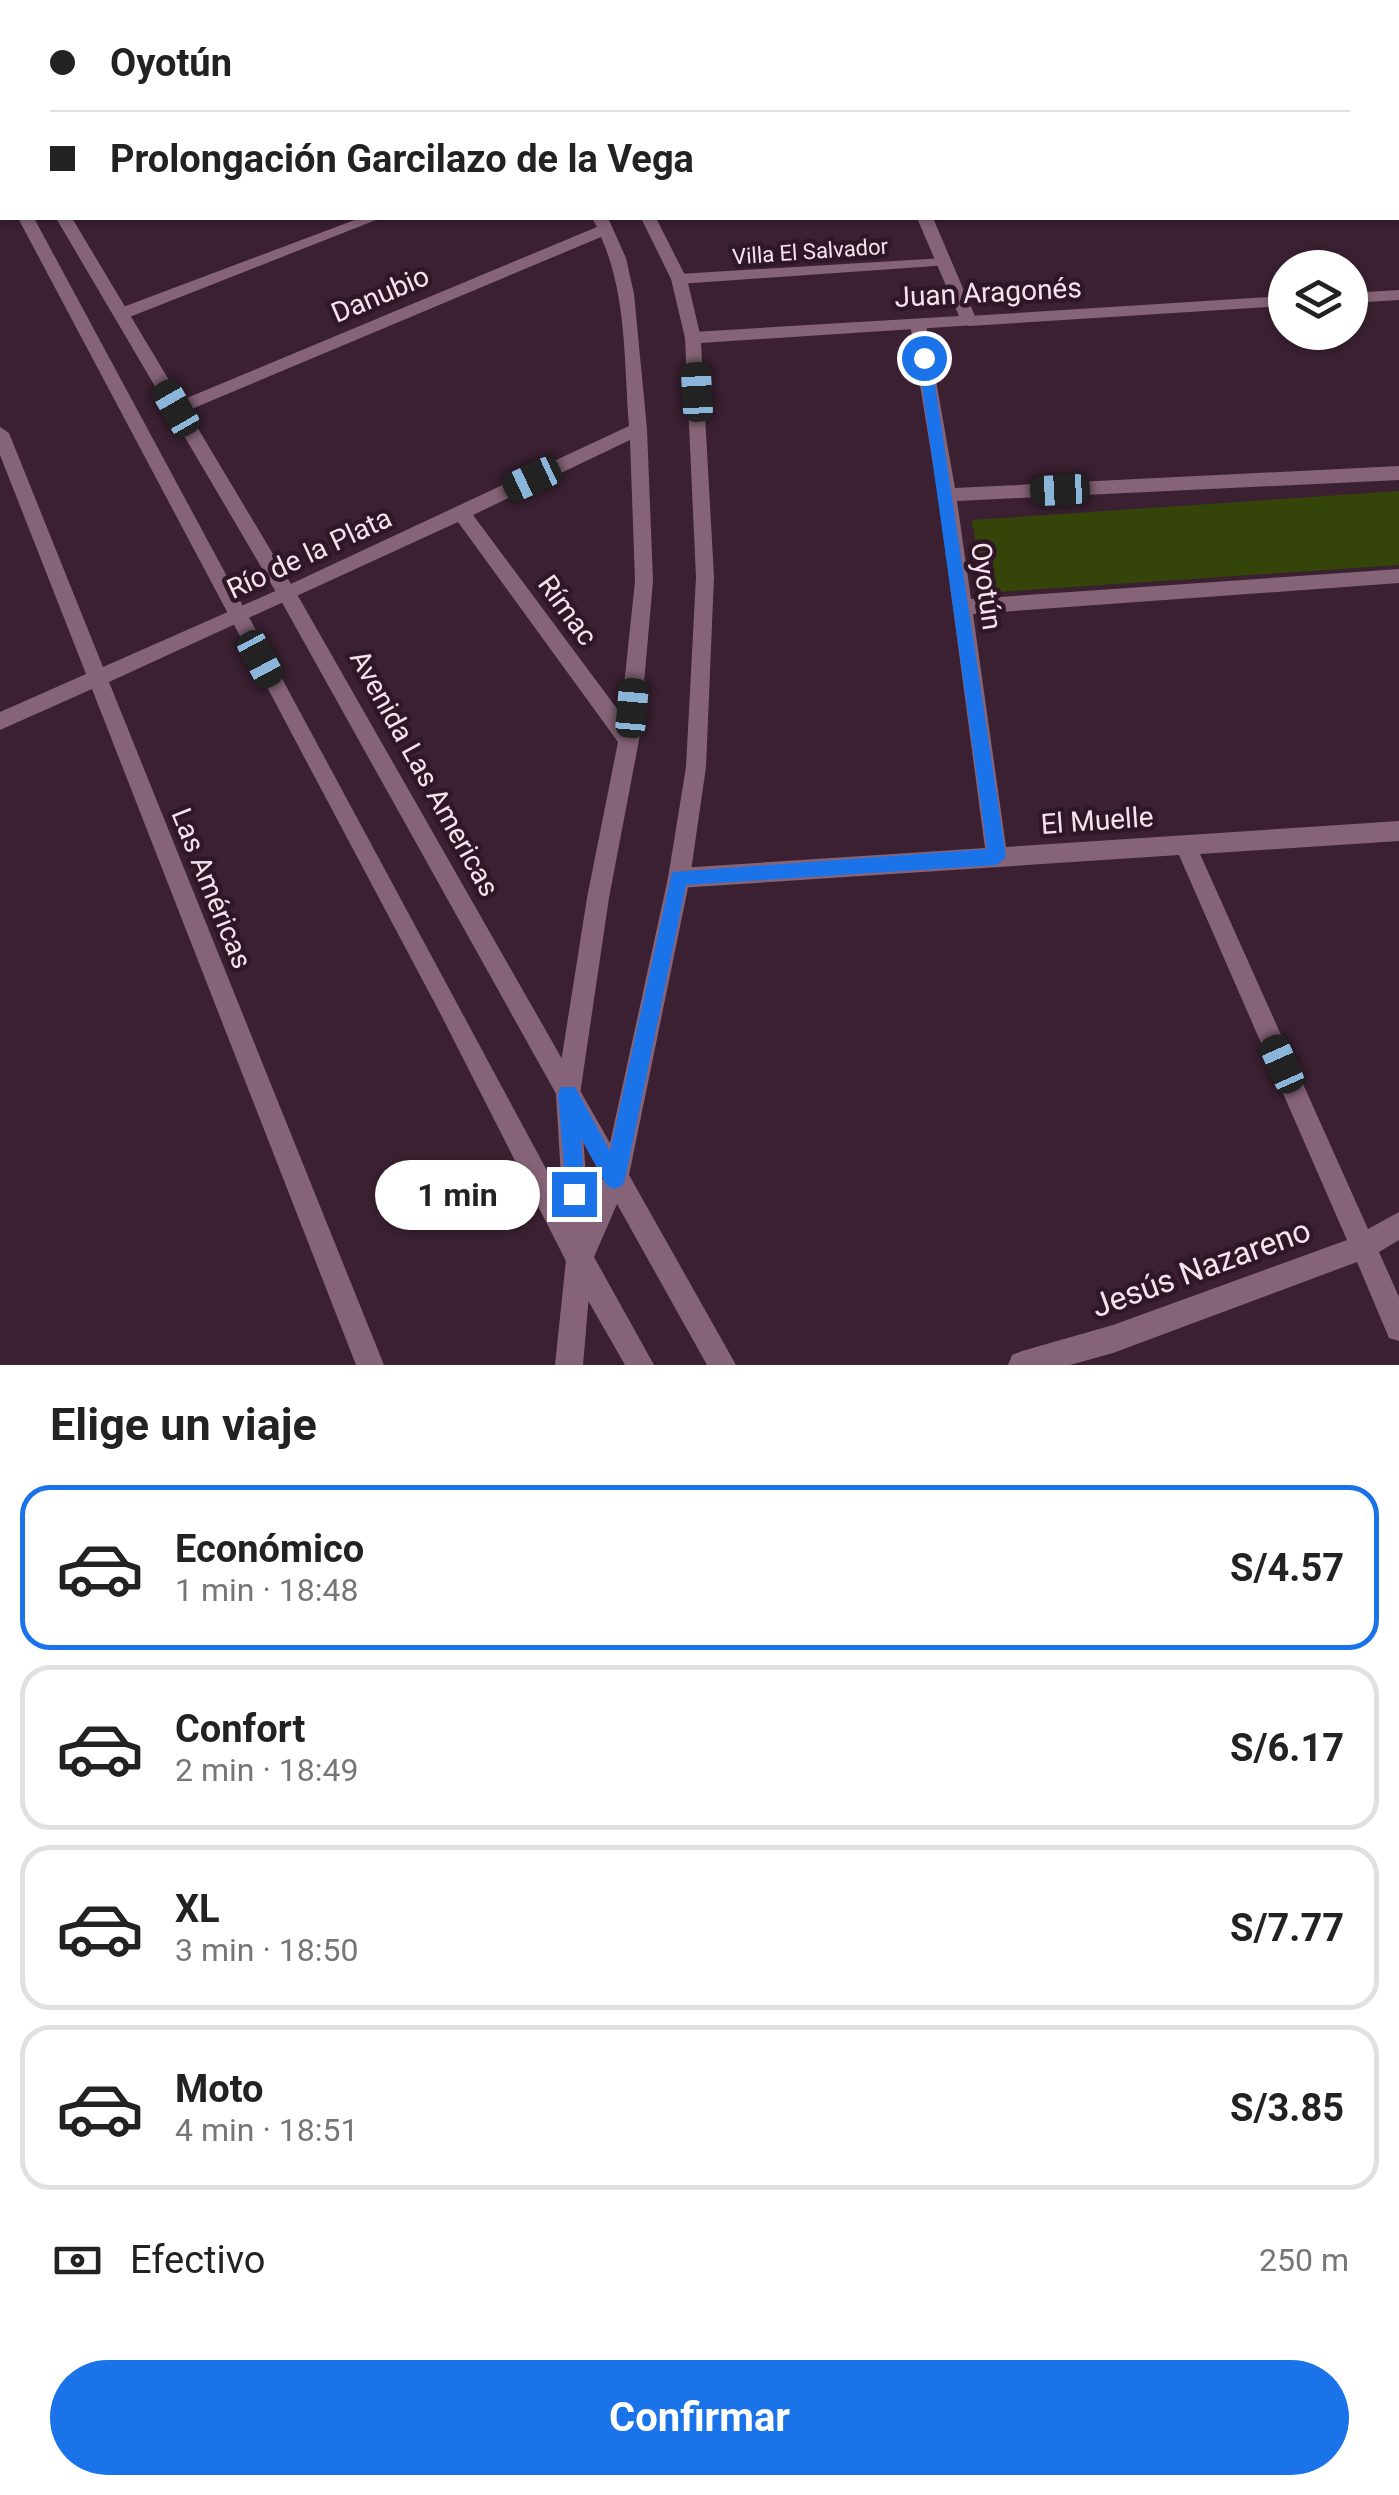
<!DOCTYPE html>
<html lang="es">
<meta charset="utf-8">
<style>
:root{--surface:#fff;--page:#f2f2f2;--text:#222;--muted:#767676;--line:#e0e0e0;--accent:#1a73e8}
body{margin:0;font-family:Roboto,sans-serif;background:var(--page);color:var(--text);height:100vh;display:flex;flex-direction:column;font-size:38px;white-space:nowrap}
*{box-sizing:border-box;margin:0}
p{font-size:32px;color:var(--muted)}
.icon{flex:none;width:55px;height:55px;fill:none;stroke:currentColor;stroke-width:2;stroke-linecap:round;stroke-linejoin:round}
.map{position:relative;height:1365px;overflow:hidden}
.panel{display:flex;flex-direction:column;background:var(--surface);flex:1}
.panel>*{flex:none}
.top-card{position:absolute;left:0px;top:0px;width:1400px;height:220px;box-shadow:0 2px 8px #0004;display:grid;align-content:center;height:220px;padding:0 50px;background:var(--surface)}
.controls{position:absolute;left:1268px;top:250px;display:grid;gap:20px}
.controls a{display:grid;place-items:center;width:100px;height:100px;border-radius:50%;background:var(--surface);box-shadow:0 2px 8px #0004;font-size:50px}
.end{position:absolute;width:45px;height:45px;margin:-22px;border:12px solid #1a73e8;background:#fff;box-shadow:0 0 0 5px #fff}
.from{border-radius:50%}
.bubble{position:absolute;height:70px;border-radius:35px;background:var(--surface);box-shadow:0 2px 8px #0004;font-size:32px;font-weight:700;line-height:70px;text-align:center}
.car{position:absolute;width:30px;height:60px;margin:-30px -15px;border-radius:12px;box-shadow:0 0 8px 2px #0007;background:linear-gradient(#222 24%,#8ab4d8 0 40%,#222 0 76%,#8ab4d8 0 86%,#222 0)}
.top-card b{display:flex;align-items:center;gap:35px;height:95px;font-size:38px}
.top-card b+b{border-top:2px solid var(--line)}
.top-card i{width:25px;height:25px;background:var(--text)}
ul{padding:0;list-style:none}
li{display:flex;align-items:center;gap:30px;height:165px;margin:0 20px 15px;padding:0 30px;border:5px solid var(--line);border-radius:30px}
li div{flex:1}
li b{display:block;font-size:38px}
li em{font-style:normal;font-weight:700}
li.selected{border-color:var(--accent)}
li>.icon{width:90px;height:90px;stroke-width:1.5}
h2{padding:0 50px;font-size:45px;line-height:120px}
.pay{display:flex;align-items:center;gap:25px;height:110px;padding:0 50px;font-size:38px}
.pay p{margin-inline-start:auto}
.primary-button{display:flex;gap:20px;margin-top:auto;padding:20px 50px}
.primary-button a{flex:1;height:115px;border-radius:60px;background:var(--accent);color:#fff;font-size:40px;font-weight:700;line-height:115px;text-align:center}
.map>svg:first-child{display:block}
.green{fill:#35450a}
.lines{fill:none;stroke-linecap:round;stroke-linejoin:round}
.service{fill:#866478;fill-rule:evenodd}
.minor{fill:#866478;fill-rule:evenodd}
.tertiary{fill:#866478;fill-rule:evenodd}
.route{fill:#1a73e8}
.labels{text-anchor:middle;stroke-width:9;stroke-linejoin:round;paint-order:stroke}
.far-street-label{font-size:22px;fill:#f4e2ec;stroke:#2f1727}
.street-label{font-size:28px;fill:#f4e2ec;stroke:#2f1727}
.near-street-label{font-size:32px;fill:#f4e2ec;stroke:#2f1727}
</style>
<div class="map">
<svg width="1399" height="1365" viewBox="0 0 1399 1365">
<rect width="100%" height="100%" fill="#3a2031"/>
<path class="green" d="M1399 491V565L984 593 972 520Z"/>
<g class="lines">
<path class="service" d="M944 258 951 262 949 265 679 284 672 279 679 274Z"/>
<path class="minor" d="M236 0H249L250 2H237Z
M430 0H444L445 2H431Z
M573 0H585L586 2H574Z
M611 0H623V2H611Z
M825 0H837L838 2H826Z
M1064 0H1127L1063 2Z
M1214 0H1226L1227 2H1215Z
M0 11H2V19H0Z
M1398 29H1399V37H1398Z
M1398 161H1399V169H1398Z
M360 218H381L127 318 121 319 113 314 115 310Z
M592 218H608L626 258 634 294 647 429 653 581 639 740 609 898 580 1094 592 1260 583 1365H555L566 1260 556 1094 587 898 618 742 458 522 109 682 384 1365H356L92 689 0 730V712L86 674 0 455V427L9 433 103 667 280 589 629 426C624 364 627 295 601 237L182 413H170L167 409 170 405 597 227ZM630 440 635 581 621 714 473 515Z
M641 218H656L687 279 701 338 699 342H687L685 338 671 279Z
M1399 290V300L1350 303V293Z
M1285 296V306L969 326 961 321 969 316Z
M918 319 926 324 955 488 1399 466V480L957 501 971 599 1399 569V583L973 614 1006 847 1399 821V841L1200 854 1368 1229 1399 1212V1240L1379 1252 1399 1297V1341L1389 1338 1357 1262 1113 1353 1070 1365H1008L1012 1355 1022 1351 1113 1325 1347 1240 1179 855 679 888 671 885 668 878 671 871 679 868 985 848 938 495 910 324Z"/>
<path class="tertiary" d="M998 0H1011L1012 2H999Z
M0 101H2V113H0Z
M0 164H2V176H0Z
M18 218H34L579 1230 603 1178 280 599 56 218H72L294 589 610 1143 668 878 686 767 696 577 685 338 693 332 959 316 917 218H933L977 321 975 325 701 343 714 577 706 767 690 878 629 1175 736 1365H707L617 1204 594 1257 654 1365H625L570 1269 440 1013Z"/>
</g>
<path class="route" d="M924 353 931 358 1006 857 997 865 686 885 625 1179 622 1186 614 1189 607 1186 581 1138 585 1194 582 1201 574 1204 567 1201 558 1094 561 1087H575L610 1151 672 872 987 849 918 358Z"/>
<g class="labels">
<g class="far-street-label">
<text transform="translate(810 251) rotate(-4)" y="8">Villa El Salvador</text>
</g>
<g class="street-label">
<text transform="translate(988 292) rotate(-3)" y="10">Juan Aragonés</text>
<text transform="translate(380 294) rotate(-23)" y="10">Danubio</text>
<text transform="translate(309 553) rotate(-25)" y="10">Río de la Plata</text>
<text transform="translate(987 586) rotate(82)" y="10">Oyotún</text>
<text transform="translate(568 610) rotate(54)" y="10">Rímac</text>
<text transform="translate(425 773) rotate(61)" y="10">Avenida Las Americas</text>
<text transform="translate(1097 820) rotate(-4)" y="10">El Muelle</text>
<text transform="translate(212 888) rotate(68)" y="10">Las Américas</text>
</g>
<g class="near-street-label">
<text transform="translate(1201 1268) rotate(-20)" y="11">Jesús Nazareno</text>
</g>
</g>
</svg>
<div class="controls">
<a><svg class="icon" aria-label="layers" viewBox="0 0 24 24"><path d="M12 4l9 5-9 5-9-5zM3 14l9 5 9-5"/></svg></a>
</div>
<i class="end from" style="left:924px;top:358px"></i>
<i class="end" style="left:574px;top:1194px"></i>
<div class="bubble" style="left:375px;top:1160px;width:165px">1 min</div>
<i class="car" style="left:697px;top:392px;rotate:357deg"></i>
<i class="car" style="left:176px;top:408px;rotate:330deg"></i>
<i class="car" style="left:532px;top:479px;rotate:245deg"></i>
<i class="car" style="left:1060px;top:490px;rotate:267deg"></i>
<i class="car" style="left:260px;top:659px;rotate:152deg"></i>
<i class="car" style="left:632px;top:708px;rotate:5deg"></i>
<i class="car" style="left:1282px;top:1064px;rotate:336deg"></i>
<div class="top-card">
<b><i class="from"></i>Oyotún</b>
<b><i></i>Prolongación Garcilazo de la Vega</b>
</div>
</div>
<section class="panel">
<h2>Elige un viaje</h2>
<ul>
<li class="selected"><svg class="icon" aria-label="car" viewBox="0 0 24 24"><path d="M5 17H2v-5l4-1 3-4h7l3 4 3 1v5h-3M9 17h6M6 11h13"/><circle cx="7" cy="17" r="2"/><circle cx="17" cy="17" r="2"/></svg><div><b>Económico</b><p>1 min · 18:48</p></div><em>S/4.57</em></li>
<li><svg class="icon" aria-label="car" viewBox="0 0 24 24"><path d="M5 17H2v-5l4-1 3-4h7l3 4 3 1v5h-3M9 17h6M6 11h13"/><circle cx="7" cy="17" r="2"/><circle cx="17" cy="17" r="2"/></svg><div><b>Confort</b><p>2 min · 18:49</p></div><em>S/6.17</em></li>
<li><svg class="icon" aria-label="car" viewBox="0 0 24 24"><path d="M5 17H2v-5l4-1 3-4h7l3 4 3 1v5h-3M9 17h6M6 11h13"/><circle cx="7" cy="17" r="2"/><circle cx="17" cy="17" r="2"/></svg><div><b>XL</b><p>3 min · 18:50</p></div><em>S/7.77</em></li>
<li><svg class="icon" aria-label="car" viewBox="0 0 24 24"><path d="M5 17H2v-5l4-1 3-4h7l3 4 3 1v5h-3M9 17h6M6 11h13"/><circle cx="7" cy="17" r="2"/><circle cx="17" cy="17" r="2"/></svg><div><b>Moto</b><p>4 min · 18:51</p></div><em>S/3.85</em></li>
</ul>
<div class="pay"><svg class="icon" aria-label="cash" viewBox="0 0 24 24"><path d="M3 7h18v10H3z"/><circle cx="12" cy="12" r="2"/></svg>Efectivo<p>250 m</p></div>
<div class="primary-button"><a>Confirmar</a></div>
</section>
